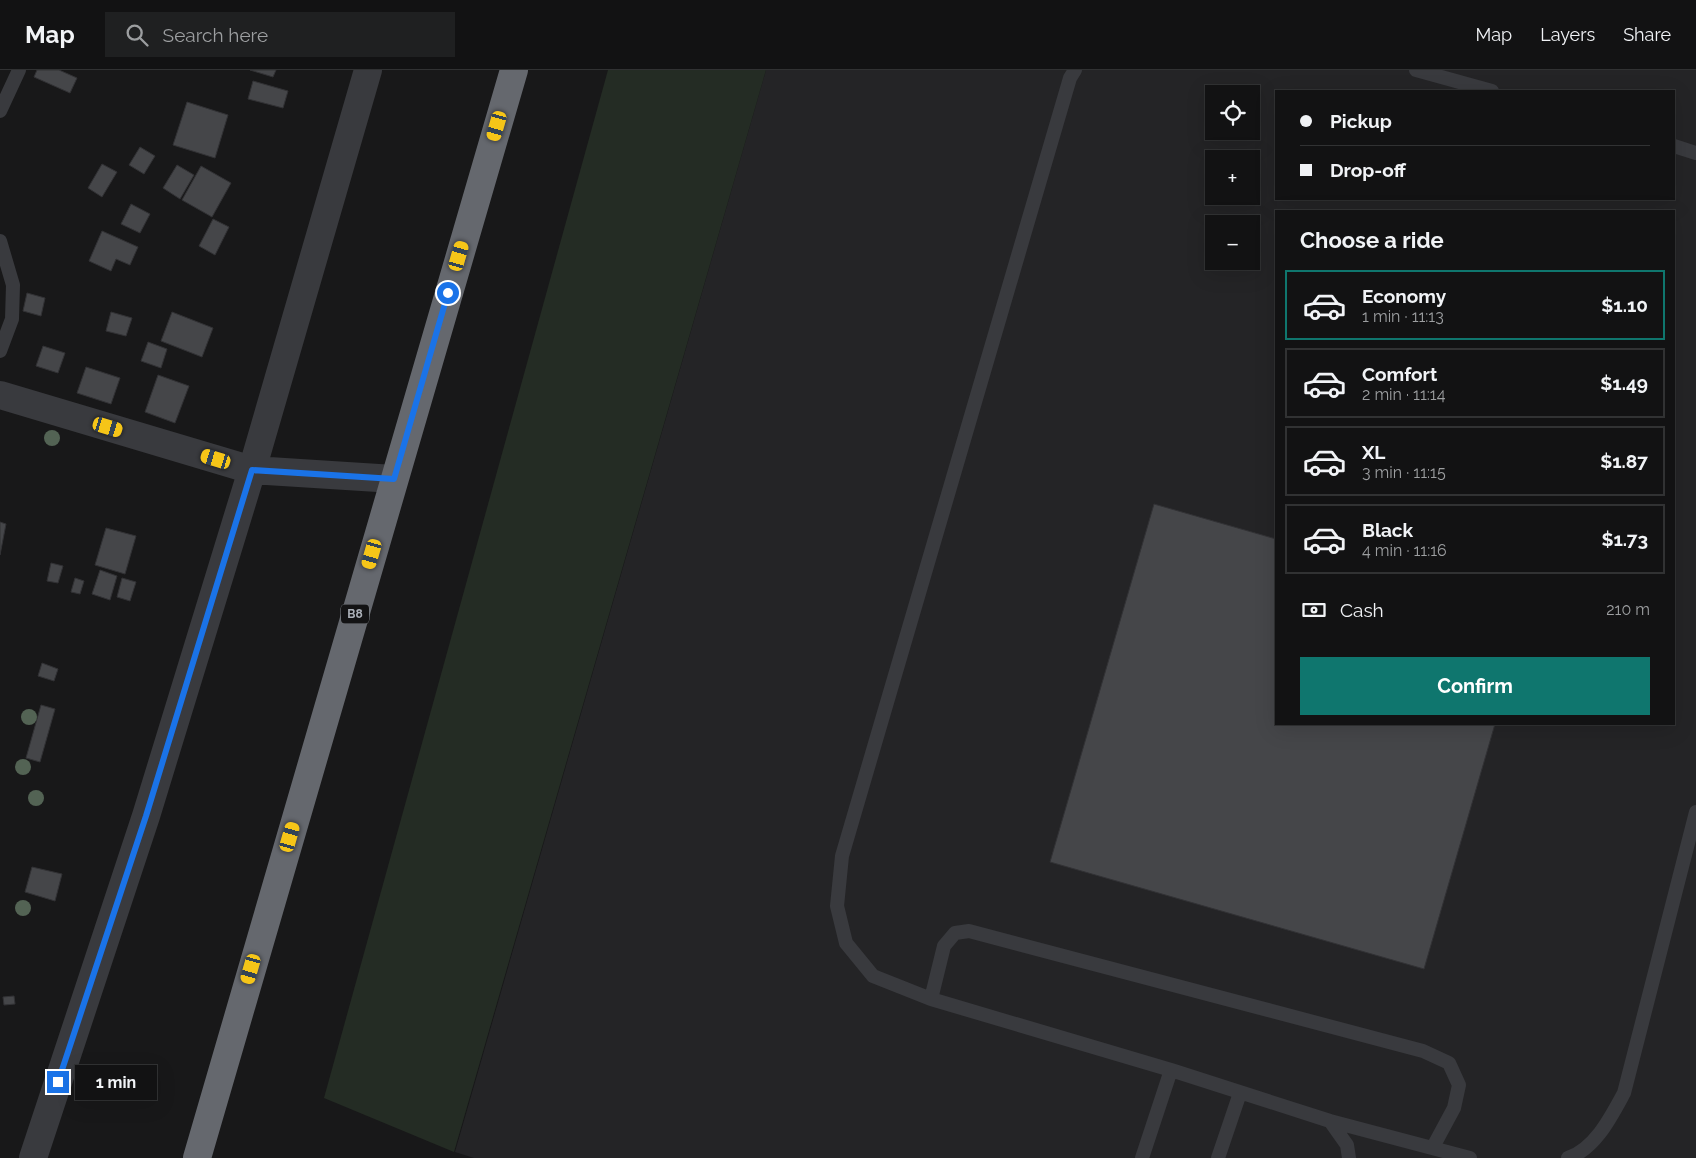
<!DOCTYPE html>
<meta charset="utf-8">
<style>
:root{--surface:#121213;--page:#1f2021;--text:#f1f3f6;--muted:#9c9ea0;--line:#313233;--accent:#0f766e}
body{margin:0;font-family:Raleway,sans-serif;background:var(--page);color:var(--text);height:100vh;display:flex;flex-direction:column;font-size:19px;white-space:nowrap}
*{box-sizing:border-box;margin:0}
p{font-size:16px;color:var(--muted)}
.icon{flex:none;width:28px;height:28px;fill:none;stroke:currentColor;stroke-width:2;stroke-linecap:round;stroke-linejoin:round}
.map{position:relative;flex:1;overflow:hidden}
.sheet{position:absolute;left:1275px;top:140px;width:400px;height:515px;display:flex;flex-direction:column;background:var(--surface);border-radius:0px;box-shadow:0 5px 20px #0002,0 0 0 1px var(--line)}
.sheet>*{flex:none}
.hud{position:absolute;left:1275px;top:20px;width:400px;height:110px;border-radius:0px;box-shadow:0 5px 20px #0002,0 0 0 1px var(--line);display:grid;align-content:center;height:110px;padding:0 25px;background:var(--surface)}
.tools{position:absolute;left:1205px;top:15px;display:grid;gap:10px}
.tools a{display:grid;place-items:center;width:55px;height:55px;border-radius:0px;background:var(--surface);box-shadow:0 5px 20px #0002,0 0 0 1px var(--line);font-size:25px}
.end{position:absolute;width:22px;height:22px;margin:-11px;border:6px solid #1a73e8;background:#fff;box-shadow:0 0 0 2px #fff}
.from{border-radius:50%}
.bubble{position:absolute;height:35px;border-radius:0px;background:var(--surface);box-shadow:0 5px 20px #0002,0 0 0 1px var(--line);font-size:16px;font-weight:700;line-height:35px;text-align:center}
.car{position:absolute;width:15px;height:30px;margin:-15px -8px;border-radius:6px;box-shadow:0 0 4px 1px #0007;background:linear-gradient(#f5c518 24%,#345 0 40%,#f5c518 0 76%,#345 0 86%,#f5c518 0)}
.hud b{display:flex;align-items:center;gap:18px;height:48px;font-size:19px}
.hud b+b{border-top:1px solid var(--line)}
.hud i{width:12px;height:12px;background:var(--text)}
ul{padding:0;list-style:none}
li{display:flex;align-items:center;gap:15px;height:70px;margin:0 10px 8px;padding:0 15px;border:2px solid var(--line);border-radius:0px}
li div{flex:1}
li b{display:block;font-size:19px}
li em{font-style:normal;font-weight:700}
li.active{border-color:var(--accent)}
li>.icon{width:45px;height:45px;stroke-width:1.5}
h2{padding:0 25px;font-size:22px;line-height:60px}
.pay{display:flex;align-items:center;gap:12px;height:55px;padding:0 25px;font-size:19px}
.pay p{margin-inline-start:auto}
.primary-button{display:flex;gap:10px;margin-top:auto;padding:10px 25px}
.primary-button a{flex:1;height:58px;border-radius:0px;background:var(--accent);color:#fff;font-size:20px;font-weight:700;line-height:58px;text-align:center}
header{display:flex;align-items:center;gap:30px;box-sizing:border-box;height:70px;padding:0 25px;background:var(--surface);border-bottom:1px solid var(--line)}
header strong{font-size:24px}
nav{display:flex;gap:28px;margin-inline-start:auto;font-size:18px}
.search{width:350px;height:45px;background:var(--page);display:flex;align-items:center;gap:12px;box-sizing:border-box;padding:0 18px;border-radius:0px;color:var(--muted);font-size:19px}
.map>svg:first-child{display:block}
.built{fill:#242426;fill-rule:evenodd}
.green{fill:#242c24}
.building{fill:#454649;stroke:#323235}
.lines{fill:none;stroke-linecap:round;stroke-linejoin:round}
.lane{stroke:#393a3e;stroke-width:14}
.street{stroke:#393a3e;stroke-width:28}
.highway{stroke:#65686e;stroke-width:28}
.tree{fill:#536354}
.route{stroke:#1a73e8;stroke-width:6}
.labels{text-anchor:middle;stroke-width:5;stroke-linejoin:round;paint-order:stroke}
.shield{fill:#131314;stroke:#7d8187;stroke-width:1}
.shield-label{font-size:12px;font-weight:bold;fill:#abb0b8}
</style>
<header>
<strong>Map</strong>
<div class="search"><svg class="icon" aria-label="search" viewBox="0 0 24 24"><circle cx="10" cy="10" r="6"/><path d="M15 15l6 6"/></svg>Search here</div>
<nav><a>Map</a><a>Layers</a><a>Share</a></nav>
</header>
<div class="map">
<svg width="1696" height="1088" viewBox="0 0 1696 1088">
<rect width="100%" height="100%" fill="#181819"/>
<path class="built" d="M766 0H1696V1088H474L455 1082ZM1276 21H1674V129H1276ZM1214 24H1251V61H1214ZM1214 89H1251V126H1214ZM1276 141H1674V654H1276ZM1214 154H1251V191H1214Z"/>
<path class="green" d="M608 0H766L454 1082 324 1028Z"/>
<path class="building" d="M37 0H59L77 8 70 23 34 7Z
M250 0H276L273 7Z
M253 11 288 21 283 38 248 29Z
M187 32 228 45 215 88 173 75Z
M140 77 155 86 144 104 129 95Z
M102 94 117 102 102 127 88 118Z
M177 95 194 105 180 129 163 118Z
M201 96 231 113 212 147 182 130Z
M131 134 150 144 140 163 121 154Z
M213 149 229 157 215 185 199 176Z
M102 161 138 177 130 195 116 189 111 201 89 191Z
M27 223 45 228 41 246 23 241Z
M111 242 132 248 126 266 106 261Z
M172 242 213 258 202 287 161 271Z
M148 272 167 279 161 298 141 291Z
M43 276 65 283 58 303 36 296Z
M86 297 120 308 111 334 77 323Z
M158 305 189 316 175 353 145 342Z
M1154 434 1276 469V654H1495L1424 899 1050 792Z
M0 452 6 454 0 485Z
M106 458 136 466 125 504 95 495Z
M51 493 63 496 58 513 47 511Z
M100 500 117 506 110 530 92 524Z
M75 508 84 511 80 524 71 522Z
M122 508 136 512 130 531 117 527Z
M42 593 58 599 54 611 38 606Z
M41 635 55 639 40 692 26 688Z
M32 797 62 804 55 831 25 822Z
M14 926 15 934 4 935 3 927Z"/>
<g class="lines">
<path class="lane" d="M1075 0 1070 8 842 786 837 836 846 873 873 906 931 929 1171 1000 1330 1051 1470 1088
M1416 0 1492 21
M0 41 19 0
M1674 76 1696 83
M0 171 13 215 12 249 0 281
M931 929 944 876 955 863 969 861 1423 981 1449 993 1459 1015 1454 1038 1433 1077
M1330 1051 1347 1075 1349 1088
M1142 1088 1171 1000
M1218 1088 1240 1023
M1568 1088C1595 1079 1611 1047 1624 1023L1696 742"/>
<path class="street" d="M0 325 252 400 394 409
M33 1088 146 746 252 400 368 0"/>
<path class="highway" d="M197 1088 514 0"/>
</g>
<g class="tree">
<circle cx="52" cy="368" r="8"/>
<circle cx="29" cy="647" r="8"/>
<circle cx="23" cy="697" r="8"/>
<circle cx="36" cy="728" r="8"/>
<circle cx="23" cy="838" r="8"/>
</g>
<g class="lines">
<path class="route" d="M58 1012 146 746 252 400 394 409 448 223"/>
</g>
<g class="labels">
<rect class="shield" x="341" y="534.5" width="28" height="19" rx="4"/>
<g class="shield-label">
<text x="355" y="548">B8</text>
</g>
</g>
</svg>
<div class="tools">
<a><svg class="icon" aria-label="locate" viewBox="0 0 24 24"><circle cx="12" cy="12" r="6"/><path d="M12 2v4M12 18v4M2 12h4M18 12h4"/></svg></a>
<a>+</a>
<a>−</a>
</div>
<i class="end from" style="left:448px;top:223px"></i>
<i class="end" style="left:58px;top:1012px"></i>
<div class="bubble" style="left:75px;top:995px;width:82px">1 min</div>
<i class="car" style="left:497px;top:56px;rotate:196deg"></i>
<i class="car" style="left:459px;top:186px;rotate:16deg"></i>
<i class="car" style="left:108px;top:357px;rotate:107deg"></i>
<i class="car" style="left:216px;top:389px;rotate:287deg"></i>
<i class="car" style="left:372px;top:484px;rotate:196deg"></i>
<i class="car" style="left:290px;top:767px;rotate:16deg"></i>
<i class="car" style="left:251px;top:899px;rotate:196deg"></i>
<div class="hud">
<b><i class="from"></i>Pickup</b>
<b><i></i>Drop-off</b>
</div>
<section class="sheet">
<h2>Choose a ride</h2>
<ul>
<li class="active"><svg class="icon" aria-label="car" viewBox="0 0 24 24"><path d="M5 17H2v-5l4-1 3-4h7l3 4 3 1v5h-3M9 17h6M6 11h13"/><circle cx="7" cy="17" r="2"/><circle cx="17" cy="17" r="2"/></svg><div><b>Economy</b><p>1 min · 11:13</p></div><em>$1.10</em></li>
<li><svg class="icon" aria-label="car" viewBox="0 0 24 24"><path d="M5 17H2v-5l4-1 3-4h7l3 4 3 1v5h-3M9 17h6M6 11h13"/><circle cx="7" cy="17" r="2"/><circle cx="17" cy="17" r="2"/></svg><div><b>Comfort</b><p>2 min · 11:14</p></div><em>$1.49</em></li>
<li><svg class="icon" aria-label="car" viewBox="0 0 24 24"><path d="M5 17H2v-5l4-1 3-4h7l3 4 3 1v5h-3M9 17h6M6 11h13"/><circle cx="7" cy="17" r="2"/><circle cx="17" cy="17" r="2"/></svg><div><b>XL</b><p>3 min · 11:15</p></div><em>$1.87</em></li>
<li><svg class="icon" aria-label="car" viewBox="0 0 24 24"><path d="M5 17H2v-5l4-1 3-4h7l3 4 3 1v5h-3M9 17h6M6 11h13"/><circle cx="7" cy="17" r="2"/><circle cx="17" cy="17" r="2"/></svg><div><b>Black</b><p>4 min · 11:16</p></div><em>$1.73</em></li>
</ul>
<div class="pay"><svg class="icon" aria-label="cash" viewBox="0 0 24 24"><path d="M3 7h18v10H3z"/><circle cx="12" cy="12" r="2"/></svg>Cash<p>210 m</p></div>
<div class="primary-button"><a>Confirm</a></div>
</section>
</div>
